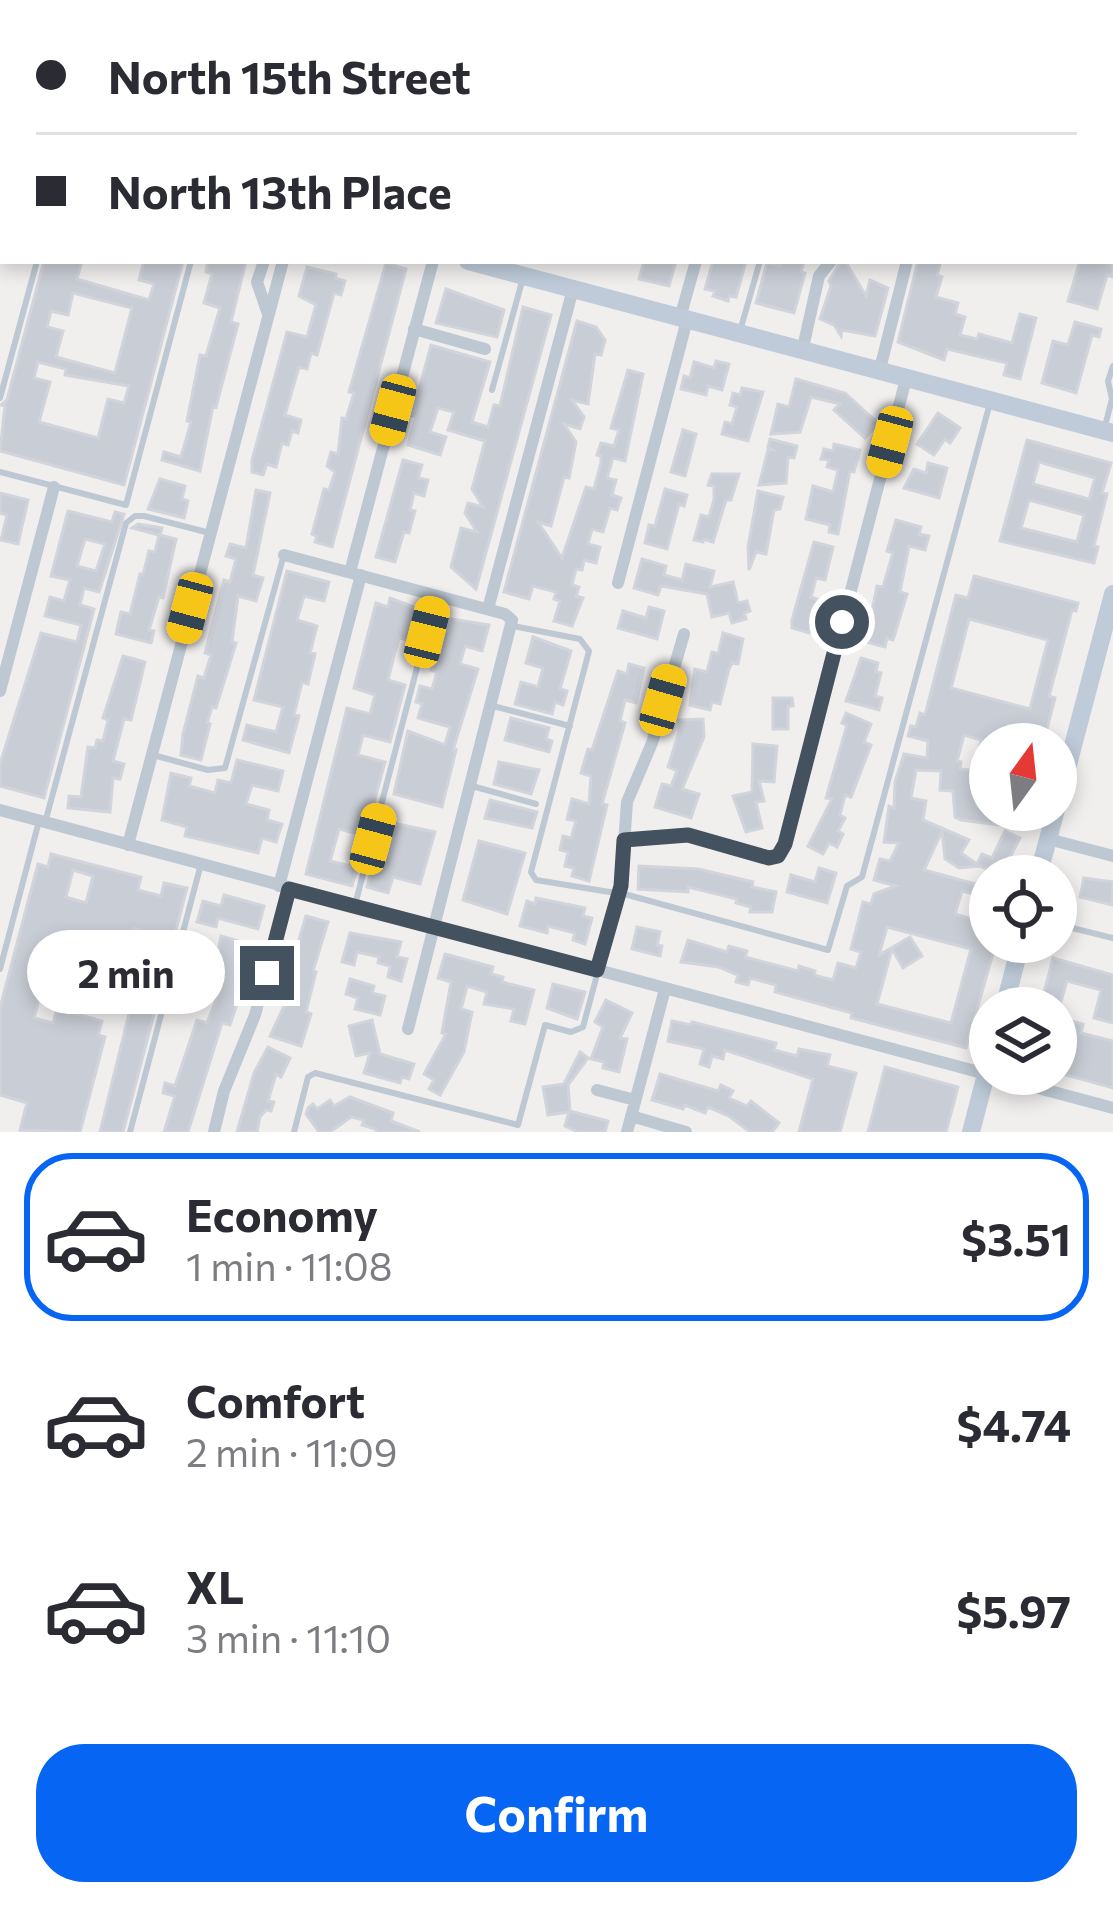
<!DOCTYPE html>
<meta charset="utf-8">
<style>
:root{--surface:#fff;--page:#f7f7f7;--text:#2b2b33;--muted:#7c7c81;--line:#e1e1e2;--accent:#0665f3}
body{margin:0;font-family:Commissioner,sans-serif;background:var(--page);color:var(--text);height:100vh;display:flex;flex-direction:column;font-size:45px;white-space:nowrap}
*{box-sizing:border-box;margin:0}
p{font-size:39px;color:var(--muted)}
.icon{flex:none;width:66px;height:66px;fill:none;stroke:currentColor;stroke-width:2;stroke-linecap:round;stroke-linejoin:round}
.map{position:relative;height:1132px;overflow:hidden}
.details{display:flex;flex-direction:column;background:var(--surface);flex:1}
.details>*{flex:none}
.guide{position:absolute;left:0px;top:0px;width:1113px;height:264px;box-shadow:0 6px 18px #0003;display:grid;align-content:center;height:264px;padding:0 36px;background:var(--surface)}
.needle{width:78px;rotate:15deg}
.controls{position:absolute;left:969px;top:723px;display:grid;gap:24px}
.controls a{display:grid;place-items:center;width:108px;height:108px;border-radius:50%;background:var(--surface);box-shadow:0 6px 18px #0003;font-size:60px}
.end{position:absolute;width:54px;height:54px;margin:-27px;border:15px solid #44515e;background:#fff;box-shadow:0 0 0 6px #fff}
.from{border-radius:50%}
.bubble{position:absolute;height:84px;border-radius:42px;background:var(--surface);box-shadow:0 6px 18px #0003;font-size:39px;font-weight:700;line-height:84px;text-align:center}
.car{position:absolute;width:36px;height:72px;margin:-36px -18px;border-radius:15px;box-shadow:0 0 9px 3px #0007;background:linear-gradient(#f5c518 24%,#345 0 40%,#f5c518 0 76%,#345 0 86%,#f5c518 0)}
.guide b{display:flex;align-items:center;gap:42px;height:114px;font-size:45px}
.guide b+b{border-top:3px solid var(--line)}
.guide i{width:30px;height:30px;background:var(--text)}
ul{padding:21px 0 0;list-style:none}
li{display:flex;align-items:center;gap:36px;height:168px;margin:0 24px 18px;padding:0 12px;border:6px solid transparent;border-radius:48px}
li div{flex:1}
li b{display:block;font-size:45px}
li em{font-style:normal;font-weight:700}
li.on{border-color:var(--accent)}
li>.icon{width:108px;height:108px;stroke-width:1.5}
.primary-button{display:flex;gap:24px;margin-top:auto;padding:24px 36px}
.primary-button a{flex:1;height:138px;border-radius:48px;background:var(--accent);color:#fff;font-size:48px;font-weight:700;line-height:138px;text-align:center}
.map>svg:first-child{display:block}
.building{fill:#c9cdd5;stroke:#d1d4db;stroke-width:3;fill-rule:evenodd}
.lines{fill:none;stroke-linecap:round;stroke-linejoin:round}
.lane{stroke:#bdc8d2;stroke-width:6}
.street{stroke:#bdc8d2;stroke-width:12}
.secondary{stroke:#bfcbd9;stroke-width:18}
.route{stroke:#44515e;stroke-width:15}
</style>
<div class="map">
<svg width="1113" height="1132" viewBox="0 0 1113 1132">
<rect width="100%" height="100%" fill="#f1eeee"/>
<path class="building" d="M44 261H82L77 279 149 300 154 284 139 280 144 261H183L124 485 0 451 5 406 1 405 7 400ZM73 293 132 308 115 373 56 357 63 331 47 327 51 311 68 315ZM38 362 66 369 65 375 129 386 124 403 108 399 98 438 39 422 50 382 34 378Z
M208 261H246L231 322 238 324 216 407 213 406 200 471 162 460 164 452 181 457 191 422 187 421 200 355 206 356 220 308 204 303 212 274 206 272Z
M644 261H676L669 286 639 279Z
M713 261H746L736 297 729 296 728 301 713 296 715 291 705 289Z
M781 261H804L801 272 805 273 794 313 756 303 767 263 780 266Z
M841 261H845L866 296 870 280 888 288 875 336 842 330 841 336 834 325 820 319 831 286 829 281Z
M918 261H941L937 275 942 277 936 297 958 303 955 314 965 317 960 335 977 339 979 334 1012 343 1020 314 1036 318 1020 379 1004 375 1007 363 947 349 944 360 898 342Z
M1080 261H1113V277L1107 275 1097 309 1068 301Z
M386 263 406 269 332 547 315 542 317 536 312 534 324 489 329 490 335 472 327 466 331 452 338 454 342 418 346 419 354 393 349 392Z
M307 267 336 274 335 278 345 281 341 295 334 293 317 355 311 353 307 369 299 367 285 415 301 420 298 433 292 431 288 445 282 443 276 467 267 464 263 475 252 472V460L287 332 307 337 316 305 299 296Z
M446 289 504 310 497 337 436 323Z
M523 307 551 315 476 589 451 567 461 528 477 532 465 513 468 503 483 507 472 489 485 441 448 430 454 412 438 408 430 432 446 437 440 455 408 445 416 417 412 416 431 345 490 362 472 422 488 427 494 405 500 406Z
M577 321 596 327 605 340 601 355 595 354 588 404 572 400 584 417 580 429 564 424 576 442 569 478 564 477 551 526 538 522 562 558 586 487 594 489 601 463V456L597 455 601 443 614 446 619 430 611 428 628 370 643 374 625 461 613 458 607 478 616 480 612 495 621 498 617 510 610 508 603 532 592 529 588 544 600 547 596 563 584 560 582 570 576 569 572 585 579 587 576 596 583 598 572 626 554 621 560 601 554 599 556 592 533 586 529 599 504 592Z
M1075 322 1101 329 1099 337 1092 335 1076 393 1042 383 1053 341 1068 345Z
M716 361 729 364 722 390 708 386 706 395 681 389 684 376 690 378 694 362 714 368Z
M796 379 845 393 878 423 865 438 834 410 840 404 811 397 800 432 771 434 778 404 789 407Z
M742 388 763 392 748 441 722 434 725 422 732 424 737 407 730 405 733 393 740 395Z
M938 413 960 428 950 443 945 439 934 455 917 444Z
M683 430 696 434 685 476 671 472Z
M770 439 797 446 794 458 788 457 786 483 759 485 768 450H773L768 447Z
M1027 440 1111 463 1102 493 1107 494 1094 546 1098 547 1094 563 1000 541ZM1039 462 1095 478 1089 499 1033 484ZM1029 500 1084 515 1077 542 1021 528Z
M834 444 860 450 854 472 850 471 838 534 829 532 830 525 806 519 813 486 833 492 838 470 827 467 829 460 821 459 824 449 833 451Z
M403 460 422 465 418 478 428 480 424 496 414 493 410 510 415 511 409 533 404 532 395 562 376 557Z
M928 463 947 468 939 498 904 488 914 469 926 473Z
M712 474H739L731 500H726L713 542 704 539 703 542 694 540 701 515 709 517 714 500V486L708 485Z
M160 479 185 486 182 499 188 501 184 518 148 509Z
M665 489 687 495 684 506 679 504 667 549 645 543 649 525 655 526Z
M256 490 270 493 253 575 263 578 256 601 238 596 232 642 236 643 216 708 212 707 207 723 210 724 201 760 181 755 183 734 198 676 204 678 211 655 205 653 224 580 230 582 236 559 226 556 230 544 246 548Z
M758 491 783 497 780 509 774 510 766 554 756 552 749 570 748 547Z
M0 493 28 500 18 544 1 540 7 515 0 513Z
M68 511 112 522 115 512 124 514 99 592 84 588 80 605 94 609 44 798 0 786V764L41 633 77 642 81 625 45 616 50 597 64 601 70 580 51 576ZM85 539 105 544 96 571 77 566Z
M896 520 921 527 919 534 929 536 925 550 909 546 900 592 907 594 893 640 887 638 885 647 866 642 877 586 883 587 893 553 887 551Z
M138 524 162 528 160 535 176 539 163 598 159 597 149 630 154 631 151 643 116 634 121 612 130 614 140 574 143 575 149 551 155 552 159 535 132 528Z
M814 542 833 547 825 580 816 578 811 597 819 600 809 633 792 628V620Z
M642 559 666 566 664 575 682 580 686 564 714 571 710 587 733 582 738 603 747 601 750 611 744 613 746 619 732 623 729 613 712 617 707 594 661 586 658 595 634 588Z
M287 571 329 582 324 601 304 596 297 620 317 626 310 653 315 654 308 684 302 682 294 715 299 716 289 753 243 740 247 725 276 732 283 707 254 700Z
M974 576 1078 603 1076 611 1072 610 1049 696 1055 698 1043 744H990V757L978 754 981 740 964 735 957 761 961 762 960 769 978 771 990 757V779L986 777 975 791 983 796 977 806 1017 810 1010 817 1031 829 961 820 955 817 953 791 940 790 941 771 916 770 911 798 926 801 923 820 969 840 961 853 977 864 982 854 992 858 1005 831 1020 838 1000 876 980 866 959 868 945 859 942 831 924 870 990 888V942H994V950L966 1048 851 1018 852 1013 775 992 776 985 750 978 748 985 736 982 738 975 719 967 681 962 688 940 727 952 729 946 747 951 745 957 798 971 799 966 815 971 814 975 833 980 838 963 856 968 861 952 851 949 863 902 871 904 874 894 896 886 874 880 880 859 890 861 899 843 884 842 889 806 894 808 895 782 904 754 927 758 928 741 908 736 911 726 916 727 920 713 925 715 956 595 968 598ZM969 619 1048 640 1030 709 951 688ZM962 891 985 897 979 921 955 914ZM887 927 971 949 951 1023 877 1004 892 949 903 968 922 956 910 937 879 955Z
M390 598 424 611 416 642 399 638 395 652 388 680 405 685 390 742 363 735 358 755 385 762 365 836 339 829 330 861 350 866 356 843 363 845 352 886 306 874 347 708 370 714 375 695 354 688 376 603 388 607Z
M649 607 664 611 657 639 618 628 623 611 646 618Z
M451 619 489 625 482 651 465 646 460 664 478 669 453 750H456L442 807 394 794 408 731 445 745 450 727 418 718 422 704 416 702 420 686 432 689 437 672 431 670 442 630 448 631Z
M723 633 743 639 738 664 732 663 729 669 720 704 712 702 710 710 690 705 695 669 707 672 712 652 718 654Z
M533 637 571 651 560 689 567 691 563 705 555 702 552 714 515 704 521 682 538 687 543 668 526 663Z
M123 656 145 662 131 720 124 719 113 761 124 764 120 779 113 778 110 812 68 808 69 796 81 797 88 747 95 748 97 740 103 741 108 720 103 718Z
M861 658 878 663 876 672 881 673 875 696 882 698 879 710 846 701Z
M629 664 644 668 636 703 625 700 620 721 625 723 602 804 607 805 589 881 572 876 574 868 565 866 568 852 560 850 563 836 571 838 576 821 567 819 572 799 589 804 591 776 581 773 588 749 592 750 618 671 627 674Z
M773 698H792L793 706H788V729H773Z
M846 713 871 724 864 742 871 745 851 797 845 795 840 815 845 818 838 831 843 834 837 847 829 843 823 854 808 846 832 799 826 798 847 725 842 723Z
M511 718 549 728 546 739 552 741 549 752 505 740Z
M703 719 704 737 682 789 699 794 691 818 655 807 662 784 671 786 677 771 668 767 679 732V720Z
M753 744 777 746 774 782 759 781 764 801 756 802 762 828 746 832 733 796 752 792Z
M237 760 283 771 278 791 252 785 246 804 269 810 267 820 282 824 276 842 262 838 258 853 185 836 187 827 162 820 171 773 191 778 189 786 215 793 218 780 231 783Z
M499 762 539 770 531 794 494 784Z
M490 800 537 812 532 828 485 818Z
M388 822 435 832 420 884 393 877 388 893 367 887 376 853 389 856 393 839 384 837Z
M479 841 525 853 507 914 463 900Z
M51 854 141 877 138 890 161 896 164 883 187 888 123 1132H100L149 932 133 928 123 976 50 957 34 1018 53 1023 57 1009 102 1021 98 1035 105 1037 80 1132 20 1130 27 1103 0 1095V1008L38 864 48 867ZM73 870 93 876 86 903 66 897Z
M639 866 698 869 753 882 752 887 776 892 772 912H750L751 907 736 903 737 899 688 887V892L638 889Z
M819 868 836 873 827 903 787 892 791 875 815 882Z
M1084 878 1113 882 1112 905 1080 897Z
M224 895 264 906 258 929 218 918 216 927 197 922 203 901 221 906Z
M536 898 585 908 583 916 592 918 585 944 573 940 575 933 548 926 547 933 520 926 527 901 535 904Z
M306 916 328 922 313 971 316 972 306 1012 311 1014 301 1046 270 1036 286 1002 281 1001Z
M637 927 660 932 657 945 662 946 660 956 632 949Z
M350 933 401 942 397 957 407 959 401 981 388 977 390 966 378 963 379 957 357 952 354 965 342 962Z
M221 936 252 945 237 989 242 990 230 1025 222 1023 188 1132H164L175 1096 163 1093 165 1083 175 1086 197 1020 207 1023 225 977 214 974Z
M445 954 493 967 491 974 503 977 502 982 534 990 525 1024 511 1021 514 1009 484 1004 487 992 467 986 461 1009 472 1012 464 1052 440 1095 429 1089 434 1080 424 1074 446 1034 442 1033 451 982 438 978Z
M1053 958 1113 975V1023L1094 1018 1101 990 1067 981 1059 1008H1040Z
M350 979 374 986 372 993 385 996 380 1015 355 1009 358 998 346 994Z
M553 984 585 992 577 1019 547 1008Z
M606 1000 632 1013 620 1038 627 1039 619 1072 603 1068 604 1062 591 1059 603 1027 595 1022Z
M372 1020 380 1054 414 1064 409 1079 402 1077 400 1083 364 1073 370 1053 356 1056 349 1026Z
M1068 1020 1083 1024 1081 1033 1113 1041V1088L1056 1072V1055Z
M672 1021 691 1025 692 1022 776 1043 774 1050 797 1056 799 1049 830 1055 827 1066 856 1073 840 1132H799L813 1079 725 1050 723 1059 712 1056 709 1067 700 1064 704 1049 668 1041Z
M268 1047 290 1058 281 1077 276 1074 268 1101 274 1102 271 1111 266 1110 260 1117 257 1132H237L254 1073Z
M580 1052 588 1058 568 1085 570 1111 608 1121 605 1132H578L565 1126 569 1112 548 1115 543 1087 564 1084Z
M885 1067 958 1087 946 1132H868Z
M660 1074 718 1091 721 1085 733 1091 729 1098 747 1106 751 1101 779 1123 772 1132H750L729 1116 708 1107 705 1113 685 1105 683 1109 652 1100Z
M350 1097 393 1113 391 1121 420 1132H376V1129L362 1125 364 1120 351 1117 330 1132H319L306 1114 308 1108 313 1104 317 1109 330 1100 334 1106Z"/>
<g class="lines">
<path class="lane" d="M1067 3 1068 0
M740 331 760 261
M492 390 523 278
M0 398 37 261
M1105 426 1112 399 1108 381 1113 366
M0 472 126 505 191 261
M513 626 580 639 589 651 531 872 536 880 628 895 828 950 847 886 862 877 990 403
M493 706 570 726
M153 755 208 770 225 768 283 558
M472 786 536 804
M46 819 126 523 135 516H144L210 533
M355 905 435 599
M1056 924 1113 938
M0 969 39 821
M130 1132 201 864
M294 1132 308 1077 315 1073 518 1125 545 1025 571 1032 583 1027 598 971"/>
<path class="street" d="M547 0 556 3
M579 0 584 3
M777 0 788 3
M19 3V0
M74 3 75 0
M181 3V0
M334 3V0
M594 3V0
M815 3 816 0
M1001 3 1002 0
M0 73 3 61
M1112 117 1113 96
M264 261 257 282 268 314
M680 318 696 261
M414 329 485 349
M802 352 819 276 831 261
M879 373 907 261
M284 555 505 614 512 620 408 1029
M350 572 433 261
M618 583 687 320
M488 609 573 289
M0 691 54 487
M0 810 1113 1108
M1048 839 1113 856
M624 840 688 835 769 858 779 856 785 844 906 379
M128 845 283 261
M279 886 361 575
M597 971 621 886 627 802 652 743 684 634
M597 1090 635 1100
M631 1116 686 1132
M214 1132 224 1091 255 1015 289 888
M627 1132 665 989"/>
<path class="secondary" d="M0 133 3 134
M468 261 1113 433
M1056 810 1113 594
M1038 876 1056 810
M1004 1008 1021 942
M971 1132 990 1059"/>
</g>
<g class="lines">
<path class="route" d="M267 973 289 889 597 970 621 886 624 840 688 835 769 858 778 856 785 844 842 622"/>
</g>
</svg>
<div class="controls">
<a><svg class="needle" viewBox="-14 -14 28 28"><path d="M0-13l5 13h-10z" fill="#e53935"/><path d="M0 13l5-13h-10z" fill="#7c7c81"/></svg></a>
<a><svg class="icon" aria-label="locate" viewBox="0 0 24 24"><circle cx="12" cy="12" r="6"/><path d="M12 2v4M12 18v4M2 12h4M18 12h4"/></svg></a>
<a><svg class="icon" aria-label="layers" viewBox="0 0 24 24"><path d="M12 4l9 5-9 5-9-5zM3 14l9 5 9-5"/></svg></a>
</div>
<i class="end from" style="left:842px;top:622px"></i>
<i class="end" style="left:267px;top:973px"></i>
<div class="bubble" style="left:27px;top:930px;width:198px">2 min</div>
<i class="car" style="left:393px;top:410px;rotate:195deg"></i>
<i class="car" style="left:890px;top:442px;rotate:195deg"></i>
<i class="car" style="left:190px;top:608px;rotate:195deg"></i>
<i class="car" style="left:427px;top:632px;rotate:14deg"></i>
<i class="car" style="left:663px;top:700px;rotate:16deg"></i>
<i class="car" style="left:373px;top:839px;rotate:15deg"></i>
<div class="guide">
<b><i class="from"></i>North 15th Street</b>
<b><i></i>North 13th Place</b>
</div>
</div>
<section class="details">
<ul>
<li class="on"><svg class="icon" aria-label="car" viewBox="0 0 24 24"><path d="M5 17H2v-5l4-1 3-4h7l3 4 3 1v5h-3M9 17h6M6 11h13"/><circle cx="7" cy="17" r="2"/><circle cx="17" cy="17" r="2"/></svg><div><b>Economy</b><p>1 min · 11:08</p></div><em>$3.51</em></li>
<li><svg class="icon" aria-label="car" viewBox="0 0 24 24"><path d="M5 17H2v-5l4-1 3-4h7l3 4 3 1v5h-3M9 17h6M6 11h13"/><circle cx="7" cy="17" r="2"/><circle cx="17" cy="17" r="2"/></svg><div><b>Comfort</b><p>2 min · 11:09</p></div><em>$4.74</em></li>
<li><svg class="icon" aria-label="car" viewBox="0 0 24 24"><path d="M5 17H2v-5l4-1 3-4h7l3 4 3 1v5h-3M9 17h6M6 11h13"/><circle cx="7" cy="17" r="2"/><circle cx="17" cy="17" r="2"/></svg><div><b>XL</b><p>3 min · 11:10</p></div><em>$5.97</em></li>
</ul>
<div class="primary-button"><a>Confirm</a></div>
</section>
